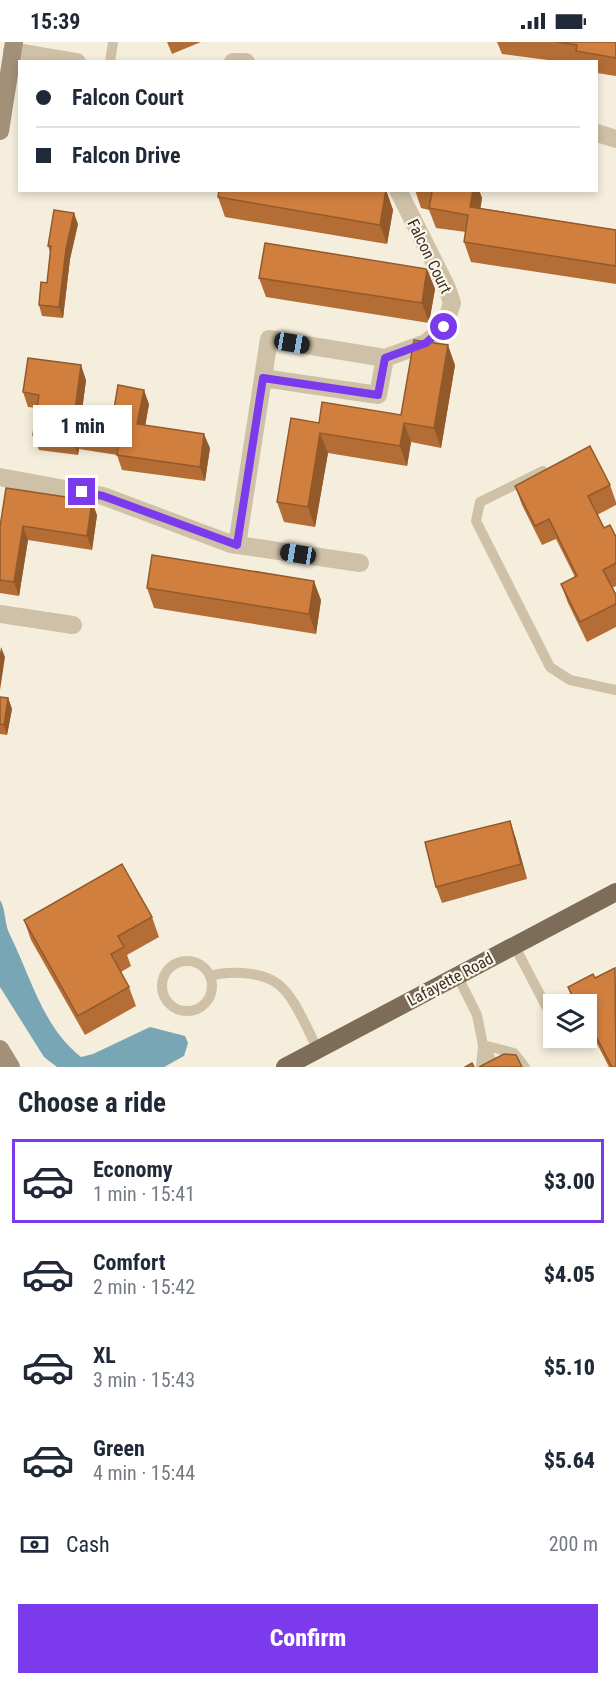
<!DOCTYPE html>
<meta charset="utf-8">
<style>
:root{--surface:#fff;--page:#f6f6f7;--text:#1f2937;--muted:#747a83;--line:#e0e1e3;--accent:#7c3aed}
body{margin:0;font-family:"Roboto Condensed",sans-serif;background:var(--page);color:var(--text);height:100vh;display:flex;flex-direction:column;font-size:22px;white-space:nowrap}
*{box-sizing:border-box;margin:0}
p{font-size:20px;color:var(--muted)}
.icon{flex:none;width:33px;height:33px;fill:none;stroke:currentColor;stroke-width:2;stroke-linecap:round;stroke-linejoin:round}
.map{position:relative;height:1025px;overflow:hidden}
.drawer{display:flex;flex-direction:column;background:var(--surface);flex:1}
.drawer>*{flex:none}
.banner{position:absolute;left:18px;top:18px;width:580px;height:132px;border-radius:0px;box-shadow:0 3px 9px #0003;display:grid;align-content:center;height:132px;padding:0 18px;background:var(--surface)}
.tools{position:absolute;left:543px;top:952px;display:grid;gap:12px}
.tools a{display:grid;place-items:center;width:54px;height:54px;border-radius:0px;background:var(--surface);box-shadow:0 3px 9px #0003;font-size:30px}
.end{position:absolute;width:27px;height:27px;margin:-14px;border:8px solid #7c3aed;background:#fff;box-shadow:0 0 0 3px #fff}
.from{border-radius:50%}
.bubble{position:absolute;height:42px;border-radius:0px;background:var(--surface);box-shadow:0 3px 9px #0003;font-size:20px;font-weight:800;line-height:42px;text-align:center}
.car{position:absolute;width:18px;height:36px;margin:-18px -9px;border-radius:8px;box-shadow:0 0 4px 2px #0007;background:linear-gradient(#222 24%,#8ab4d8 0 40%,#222 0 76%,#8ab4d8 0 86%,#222 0)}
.banner b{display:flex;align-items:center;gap:21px;height:57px;font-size:22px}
.banner b+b{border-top:2px solid var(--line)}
.banner i{width:15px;height:15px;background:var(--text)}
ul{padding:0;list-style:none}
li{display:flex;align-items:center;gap:18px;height:84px;margin:0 12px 9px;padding:0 6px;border:3px solid transparent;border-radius:0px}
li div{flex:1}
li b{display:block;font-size:22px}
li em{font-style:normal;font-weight:800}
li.current{border-color:var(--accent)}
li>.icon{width:54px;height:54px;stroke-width:1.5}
h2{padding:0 18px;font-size:27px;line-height:72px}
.pay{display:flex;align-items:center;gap:15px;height:66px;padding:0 18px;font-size:22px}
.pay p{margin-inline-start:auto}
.button{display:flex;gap:12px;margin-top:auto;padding:12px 18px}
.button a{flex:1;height:69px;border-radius:0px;background:var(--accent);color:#fff;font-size:24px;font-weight:800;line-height:69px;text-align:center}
.status{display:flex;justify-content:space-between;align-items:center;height:42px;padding:0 30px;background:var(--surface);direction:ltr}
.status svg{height:16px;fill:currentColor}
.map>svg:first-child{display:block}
.water{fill:#78a6b5}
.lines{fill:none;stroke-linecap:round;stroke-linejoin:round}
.lane{stroke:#cec1a7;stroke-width:10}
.street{stroke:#cec1a7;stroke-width:18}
.secondary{stroke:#a29078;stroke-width:18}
.primary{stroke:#7d6c58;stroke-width:18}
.wall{fill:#b46d35}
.shaded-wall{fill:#92592b}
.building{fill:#d17f3e;stroke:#92592b;stroke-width:1.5}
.route{stroke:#7c3aed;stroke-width:8}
.labels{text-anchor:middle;stroke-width:4.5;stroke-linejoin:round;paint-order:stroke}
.street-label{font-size:16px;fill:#3a3128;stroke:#fcf7ea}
</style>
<div class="status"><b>15:39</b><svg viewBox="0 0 49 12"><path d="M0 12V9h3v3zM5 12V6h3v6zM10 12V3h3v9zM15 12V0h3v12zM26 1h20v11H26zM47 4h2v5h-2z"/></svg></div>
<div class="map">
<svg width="616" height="1025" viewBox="0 0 616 1025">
<rect width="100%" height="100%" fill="#f5eedd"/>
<path class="water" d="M0 858C6 867 4 882 10 893 31 935 42 984 81 1015L93 1012 150 985 185 994 188 1001 184 1014 164 1025H57L44 1015 0 945Z"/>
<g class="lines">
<path class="lane" d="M110 20 113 0
M543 429 480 460 476 479 550 625 570 638 616 648
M514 903 547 966
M162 944a25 25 0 1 1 50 0a25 25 0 1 1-50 0Z
M457 933 477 973 483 1003 495 1025
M210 934C228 929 257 929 275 940 293 950 308 989 318 1008
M483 1003 514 1011 525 1025
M481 1025 483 1004"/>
<path class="street" d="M12 9 77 20
M233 20H246
M597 91 616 97
M263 336 378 353 385 316
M0 435 103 454 231 502 360 521
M237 503 269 297 385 316 426 301 444 285 452 261 447 246 398 148
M0 572 73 583"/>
<path class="secondary" d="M0 89 14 0
M0 1007 11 1025"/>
<path class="primary" d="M285 1025 616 850"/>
</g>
<path class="wall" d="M167 0H201L172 12Z
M497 0H616V34L597 31V20H563L502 12Z
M386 148 393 168 387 202 225 175 218 155Z
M415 148H479L482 156 480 166 616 188V242L471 220 464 200 466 190 436 186 429 168 421 166Z
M78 182 70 217 63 276 42 274 39 263 47 241 50 210 48 204Z
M427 227 435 247 429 281 266 255 259 236Z
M455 323 441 406 411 400 407 424 328 411 315 485 284 480 277 460 319 381 401 373Z
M86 338 82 369 113 373 149 362 145 383 210 406 205 439 122 428 117 413 79 407 78 413 39 408 33 393 37 366 28 365 23 350Z
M610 443 616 460V463L597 473 604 486 616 495V544L612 546 616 553V585L587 600 568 561 561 542 575 535 556 497 542 503 522 463 515 444Z
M97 473 92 508 28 498 19 554 0 551V485Z
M147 546 321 558 316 592 154 566Z
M0 655 8 656 12 667 7 693 0 692Z
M515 794 527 837 442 861 436 845Z
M152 875 159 895 127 913 131 924 121 930 129 945 136 964 85 993 31 898 24 878Z
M593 932 616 1025H609L590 988 588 989 586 987V963H574L568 945Z"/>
<path class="shaded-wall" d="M386 148 393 168 387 202 380 183Z
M473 148H479L482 156 478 184 470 165Z
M74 171 78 182 70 217 63 276 59 265 66 207Z
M427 227 435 247 429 281 422 261Z
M448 303 455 323 441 406 434 386Z
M81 323 86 338 80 383 75 368Z
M144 348 149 362 143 397 137 382Z
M404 381 411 400 407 424 400 404Z
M320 391 328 411 315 485 308 465Z
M204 392 210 406 205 439 200 425Z
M74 393 79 407 78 413 73 399Z
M92 459 97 473 92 508 87 494Z
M23 484 28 498 19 554 14 540Z
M314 539 321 558 316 592 309 572Z
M1 605 5 615 0 648V611Z
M8 656 12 667 7 693 4 683Z
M510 779 515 794 527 837 521 822Z"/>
<path class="building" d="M556 0H616V16L576 9 577 3Z
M219 148H386L380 183 218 155Z
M425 148H473L470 165 616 188V224L464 200 468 173 429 166 432 150Z
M54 168 74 171 66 207 59 265 39 263 41 240 47 241 51 204H48Z
M265 201 427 227 422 261 259 236Z
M414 298 448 303 434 386 404 381 400 404 320 391 308 465 277 460 291 376 319 381 322 360 401 373Z
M28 316 81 323 75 368 113 373 118 343 144 348 137 382 204 392 200 425 117 413 119 399 74 393 73 399 33 393 39 353 23 350Z
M590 404 610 443 588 454 604 486 610 483 616 495V521L603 528 616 553V562L580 580 561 542 577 534 549 477 535 484 515 444Z
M6 446 92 459 87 494 23 484 14 540 0 538V485Z
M152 513 314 539 309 572 147 546Z
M0 655 8 656 4 683 0 682Z
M510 779 521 822 436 845 425 800Z
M122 822 152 875 118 894 124 905 111 912 129 945 78 974 24 878Z
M615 926 616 1025H612L586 975V963H577L568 945 593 932 595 936Z
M504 1012 516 1013 522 1025H479Z
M472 1021 474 1025H465Z"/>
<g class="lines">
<path class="route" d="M82 450 103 454 237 503 263 336 378 353 385 316 426 301 444 285"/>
</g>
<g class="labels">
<g class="street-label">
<text transform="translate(430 214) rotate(64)" y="6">Falcon Court</text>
<text transform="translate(450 937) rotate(-28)" y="6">Lafayette Road</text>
</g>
</g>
</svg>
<div class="tools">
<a><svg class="icon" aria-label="layers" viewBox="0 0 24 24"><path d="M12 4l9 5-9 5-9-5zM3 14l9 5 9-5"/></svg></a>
</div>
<i class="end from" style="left:444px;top:285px"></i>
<i class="end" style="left:82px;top:450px"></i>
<div class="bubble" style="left:33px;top:363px;width:99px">1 min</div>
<i class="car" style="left:292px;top:301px;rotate:100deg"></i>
<i class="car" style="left:298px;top:512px;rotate:279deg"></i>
<div class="banner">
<b><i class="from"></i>Falcon Court</b>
<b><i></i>Falcon Drive</b>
</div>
</div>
<section class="drawer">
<h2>Choose a ride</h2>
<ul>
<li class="current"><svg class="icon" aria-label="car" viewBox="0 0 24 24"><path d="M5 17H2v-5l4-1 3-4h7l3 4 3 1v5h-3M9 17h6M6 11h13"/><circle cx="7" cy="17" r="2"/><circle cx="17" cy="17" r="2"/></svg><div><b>Economy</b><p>1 min · 15:41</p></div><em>$3.00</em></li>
<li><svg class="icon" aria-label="car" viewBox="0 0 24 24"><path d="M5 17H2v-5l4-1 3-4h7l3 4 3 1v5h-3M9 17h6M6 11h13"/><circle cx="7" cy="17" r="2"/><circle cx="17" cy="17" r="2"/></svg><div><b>Comfort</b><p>2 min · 15:42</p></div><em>$4.05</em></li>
<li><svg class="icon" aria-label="car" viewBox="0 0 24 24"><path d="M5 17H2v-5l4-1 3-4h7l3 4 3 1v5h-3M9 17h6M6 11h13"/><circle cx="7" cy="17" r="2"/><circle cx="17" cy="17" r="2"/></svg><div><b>XL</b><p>3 min · 15:43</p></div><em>$5.10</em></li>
<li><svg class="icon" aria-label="car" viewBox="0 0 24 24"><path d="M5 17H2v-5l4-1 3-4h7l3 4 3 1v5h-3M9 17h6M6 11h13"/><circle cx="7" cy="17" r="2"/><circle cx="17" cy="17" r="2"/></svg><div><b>Green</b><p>4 min · 15:44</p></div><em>$5.64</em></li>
</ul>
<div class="pay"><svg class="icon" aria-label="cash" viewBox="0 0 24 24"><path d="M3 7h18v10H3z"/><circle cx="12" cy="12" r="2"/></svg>Cash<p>200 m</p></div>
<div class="button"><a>Confirm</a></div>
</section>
